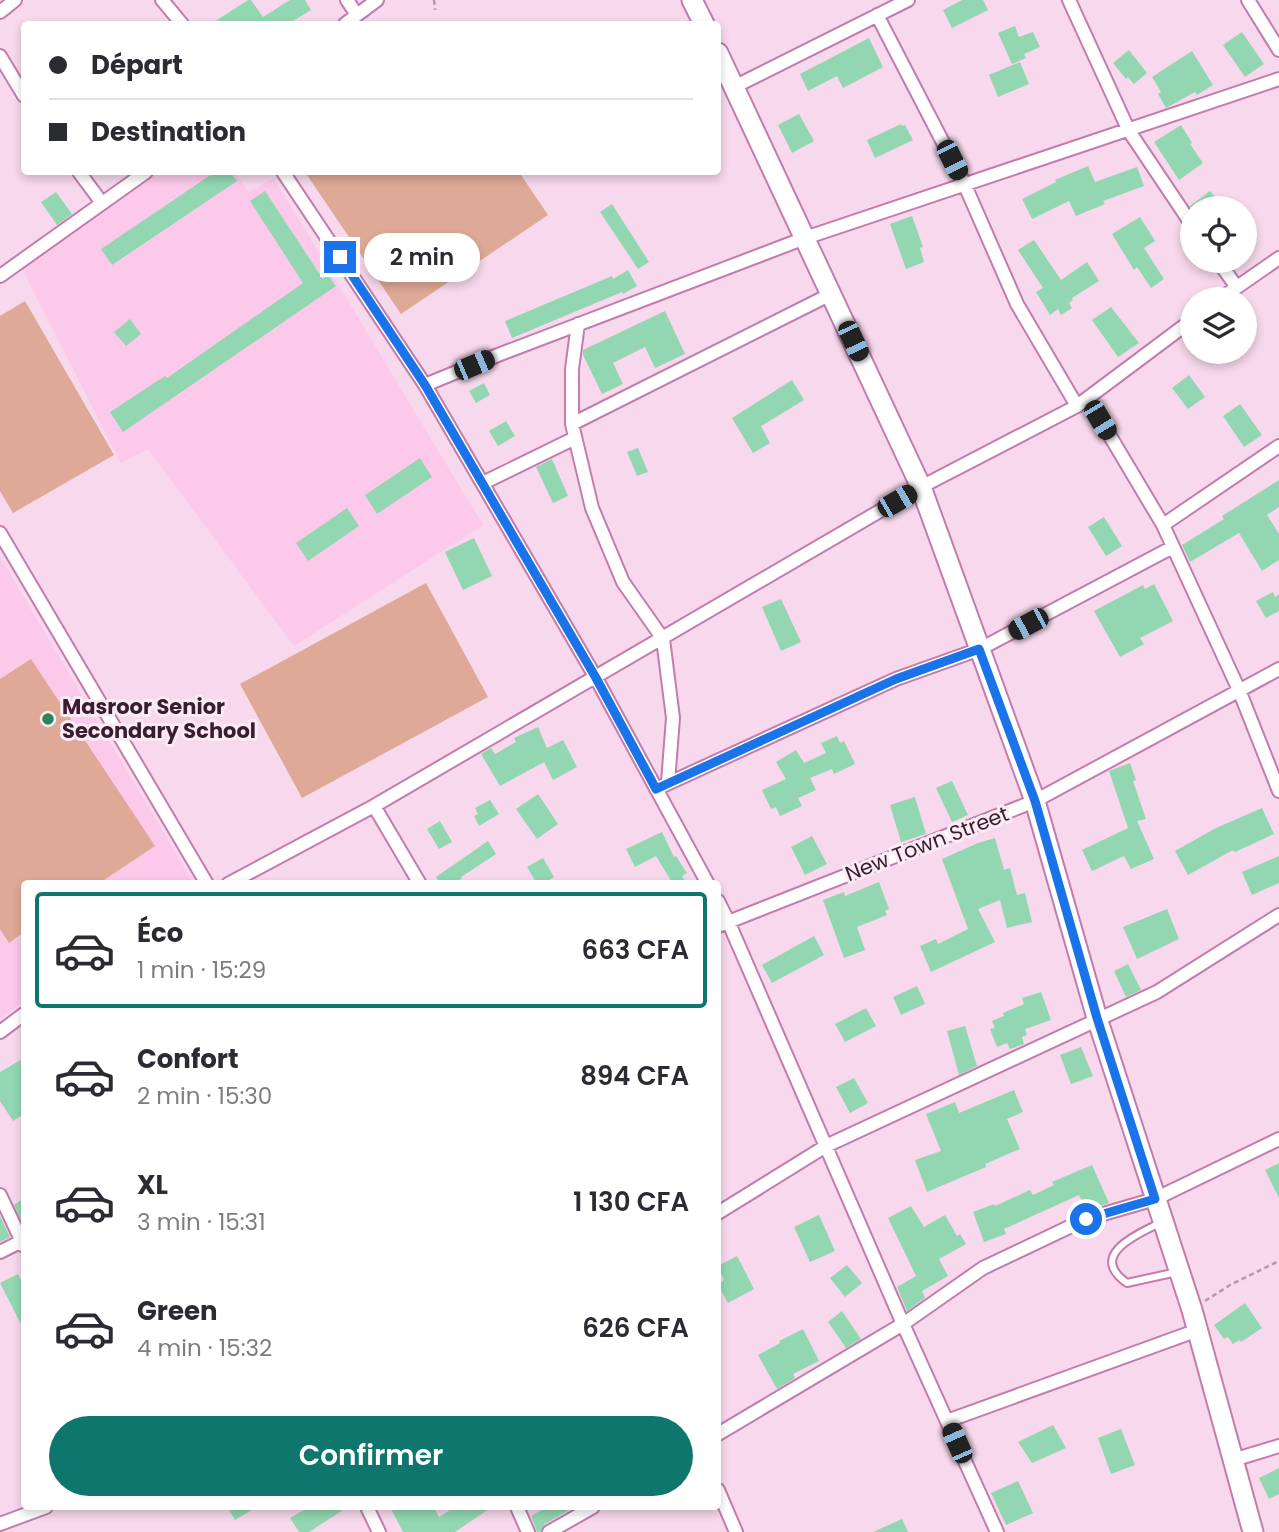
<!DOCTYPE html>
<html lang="fr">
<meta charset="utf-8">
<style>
:root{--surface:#fff;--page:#f2f2f3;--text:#2b2b33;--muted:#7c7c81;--line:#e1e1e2;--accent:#0f766e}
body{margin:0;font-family:Poppins,sans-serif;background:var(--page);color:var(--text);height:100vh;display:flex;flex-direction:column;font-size:26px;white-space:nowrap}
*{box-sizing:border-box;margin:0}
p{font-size:23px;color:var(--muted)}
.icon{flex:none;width:38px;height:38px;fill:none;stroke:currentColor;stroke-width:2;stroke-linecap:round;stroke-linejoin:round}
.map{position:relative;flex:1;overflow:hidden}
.sheet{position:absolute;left:21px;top:880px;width:700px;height:630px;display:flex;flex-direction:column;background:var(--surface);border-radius:7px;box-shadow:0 4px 10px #0003}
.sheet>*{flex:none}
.top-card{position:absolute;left:21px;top:21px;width:700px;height:154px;border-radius:7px;box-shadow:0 4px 10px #0003;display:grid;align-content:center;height:154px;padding:0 28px;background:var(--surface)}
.tools{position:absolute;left:1180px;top:196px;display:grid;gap:14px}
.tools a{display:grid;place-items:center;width:77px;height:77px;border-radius:50%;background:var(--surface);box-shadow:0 4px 10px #0003;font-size:35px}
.end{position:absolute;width:32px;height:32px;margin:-16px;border:9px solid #1a73e8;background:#fff;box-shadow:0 0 0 4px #fff}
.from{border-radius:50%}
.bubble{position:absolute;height:49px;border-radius:24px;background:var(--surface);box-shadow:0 4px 10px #0003;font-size:23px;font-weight:600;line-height:49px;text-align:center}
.car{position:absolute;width:21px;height:42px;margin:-21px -10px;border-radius:9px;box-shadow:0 0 5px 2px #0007;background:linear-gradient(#222 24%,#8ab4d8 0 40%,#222 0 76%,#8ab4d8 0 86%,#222 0)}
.top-card b{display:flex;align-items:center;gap:24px;height:66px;font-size:26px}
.top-card b+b{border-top:2px solid var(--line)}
.top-card i{width:18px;height:18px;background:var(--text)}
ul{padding:12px 0 0;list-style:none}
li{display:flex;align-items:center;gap:21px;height:116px;margin:0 14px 10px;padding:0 14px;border:4px solid transparent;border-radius:7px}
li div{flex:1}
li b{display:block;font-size:26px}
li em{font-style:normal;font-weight:600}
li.selected{border-color:var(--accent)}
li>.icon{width:63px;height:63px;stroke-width:1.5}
.primary-button{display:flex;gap:14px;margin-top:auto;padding:14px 28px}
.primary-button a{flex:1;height:80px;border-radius:42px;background:var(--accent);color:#fff;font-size:28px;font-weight:600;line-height:80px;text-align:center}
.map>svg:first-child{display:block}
.built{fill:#fcc9ea}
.green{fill:#dea996}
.building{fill:#93d7b2}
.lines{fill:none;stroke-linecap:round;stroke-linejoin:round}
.lane-casing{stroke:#c37cac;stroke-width:10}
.street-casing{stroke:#c37cac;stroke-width:16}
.secondary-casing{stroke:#c37cac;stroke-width:23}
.path{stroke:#b698ab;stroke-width:2.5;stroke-dasharray:5 3.5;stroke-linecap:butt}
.lane{stroke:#fff;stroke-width:6}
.street{stroke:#fff;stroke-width:12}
.secondary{stroke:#fff;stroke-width:19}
.route{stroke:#1a73e8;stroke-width:9}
.poi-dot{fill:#29855c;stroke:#fbebf4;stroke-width:2.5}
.labels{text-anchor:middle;stroke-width:6;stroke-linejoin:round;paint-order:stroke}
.poi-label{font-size:21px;font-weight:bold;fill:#391d30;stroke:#fbebf4;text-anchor:start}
.street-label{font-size:21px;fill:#391d30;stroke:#fbebf4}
</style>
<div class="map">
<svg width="1279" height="1532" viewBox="0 0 1279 1532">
<rect width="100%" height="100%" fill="#f7d8ec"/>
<path class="built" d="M154 172H235L249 192 274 178 483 525 294 646 148 449 121 463 22 269Z
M0 557 193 882 191 884H24V1002L0 1019Z"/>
<path class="green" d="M305 172H519L548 215 401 314Z
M25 301 114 455 13 513 0 491V316Z
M426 583 488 697 302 798 240 684Z
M31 659 155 846 98 884H24V932L9 943 0 929V679Z"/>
<path class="building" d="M248 0H251L263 17 290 0H305L311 10 288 24H211Z
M962 0H983L988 10 952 28 943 10Z
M1015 26 1019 37 1033 32 1040 47 1024 54 1026 58 1012 64 998 33Z
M1242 32 1264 64 1245 77 1223 45Z
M869 38 883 67 843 88 837 76 808 91 800 74Z
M1129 50 1147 73 1134 84 1128 77 1126 79 1113 63Z
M1192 51 1213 85 1197 95 1195 92 1166 108 1158 94 1161 92 1152 77Z
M1020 62 1029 84 998 97 989 75Z
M799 114 814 141 792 153 778 125Z
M901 124 902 126 905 125 913 140 875 158 867 140Z
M1181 125 1192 143 1190 144 1203 163 1179 180 1154 142Z
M1088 166 1095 182 1137 167 1144 186 1103 201 1105 204 1076 216 1069 201 1032 219 1022 199 1056 182 1055 180Z
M215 172H230L237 181 112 265 101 249Z
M265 191 323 279 328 275 336 286 123 432 110 412 165 376 167 378 303 283 250 201Z
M1210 191 1218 201 1208 208H1191L1190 206Z
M56 192 72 214 57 225 41 202Z
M612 204 649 262 638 269 600 212Z
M912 216 923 247 920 248 924 262 906 269 890 224Z
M1140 217 1155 241 1144 248 1164 279 1151 288 1137 267 1134 270 1112 234Z
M1034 240 1061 280 1087 262 1099 281 1072 298 1073 300 1069 303 1072 308 1061 315 1058 309 1050 315 1036 292 1043 288 1018 250Z
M628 270 637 286 623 294 622 292 512 338 505 321 612 276 613 279Z
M1111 307 1139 343 1118 357 1092 320Z
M665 311 685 354 655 368 645 347 613 363 623 384 602 394 583 355V350Z
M130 319 141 334 126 346 114 332Z
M1189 375 1205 397 1188 409 1172 388Z
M792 380 804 400 761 426 770 443 753 453 732 418Z
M484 383 490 395 476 403 469 391Z
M1240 404 1262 435 1244 447 1223 416Z
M506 421 515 436 498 446 489 431Z
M638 448 648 472 637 476 627 452Z
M420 458 432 477 377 514 365 495Z
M552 459 568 496 553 503 536 467Z
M1279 480V507L1267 515 1279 534V560L1262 571 1239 533 1190 562 1182 545 1224 519 1222 516Z
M347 508 359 526 308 561 296 543Z
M1104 517 1122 546 1106 556 1088 527Z
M474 538 492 576 463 590 445 552Z
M1154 584 1173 621 1140 638 1144 644 1120 657 1094 611 1143 585 1145 589Z
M1273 592 1275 597 1279 595V611L1266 618 1256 601Z
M781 599 801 642 781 651 762 607Z
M538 727 547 748 563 740 577 767 553 780 544 762 500 786 481 754 491 748 495 754 516 742 514 738Z
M837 736 840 743 844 741 855 764 834 774 832 769 810 778 816 790 798 798 802 806 780 816 776 807 771 809 762 790 786 779 776 762 796 750 804 763 826 753 821 743Z
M1130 763 1136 780 1133 781 1146 819 1137 821 1154 859 1131 869 1124 856 1092 871 1082 850 1128 828 1109 771Z
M952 781 968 815 952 822 936 788Z
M538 794 558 824 537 839 516 809Z
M915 797 926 834 901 842 890 805Z
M490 800 499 814 479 826 474 816 478 814 475 808Z
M1262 808 1274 834 1235 852 1233 850 1188 875 1175 851 1216 828Z
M440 821 452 842 439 849 427 829Z
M662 832 674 857 676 856 687 873 682 876 687 884H673L656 856 635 867 626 849Z
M812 836 827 864 805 875 791 847Z
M995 838 1004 870 1010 868 1017 895 1025 893 1032 922 1007 928 1000 900 978 909 995 942 931 972 920 946 936 939 938 944 968 929 942 859 978 843Z
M488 841 496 854 461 877 462 878 455 884H441L436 877Z
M1279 856V883L1252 895 1242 872Z
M543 858 554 877 543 884H537L527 867Z
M879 882 889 909 885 911 887 915 857 927 865 950 844 958 823 900 844 892 845 896Z
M1167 909 1179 939 1137 959 1123 927Z
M814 936 824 955 772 983 762 965Z
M1128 964 1141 990 1126 997 1114 971Z
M917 986 925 1004 901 1015 893 997Z
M1041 992 1051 1020 1025 1029 1027 1035 1022 1037 1024 1044 1010 1049 1007 1043 997 1047 990 1029 995 1028 992 1021 1004 1016 1003 1013 1024 1004 1022 998Z
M866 1008 876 1026 845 1042 835 1024Z
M965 1026 977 1066 959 1075 947 1031Z
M1081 1047 1093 1076 1071 1084 1060 1055Z
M24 1058V1114L13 1121 0 1101V1072Z
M854 1078 868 1103 850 1113 836 1087Z
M1014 1090 1023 1112 1007 1119 1020 1149 985 1164 986 1167 927 1192 915 1160 941 1151 926 1114 955 1102 959 1113Z
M1279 1163V1198L1265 1170Z
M1092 1165 1109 1203 1086 1210 1079 1195 1004 1229 1006 1234 984 1242 973 1212 994 1204 995 1206 1030 1190 1033 1195 1054 1185 1052 1182Z
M24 1198V1227L14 1205Z
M911 1206 924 1227 945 1215 957 1236 960 1234 966 1244 939 1259 948 1276 922 1291 925 1298 907 1311 897 1287 916 1276 888 1218Z
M819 1215 835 1251 810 1262 794 1227Z
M0 1216 10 1237 0 1242Z
M737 1256 754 1289 728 1303 718 1285 724 1280 718 1266Z
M847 1265 862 1283 845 1297 830 1278Z
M18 1274 24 1286V1330L0 1283Z
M1245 1303 1262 1328 1241 1342 1239 1340 1233 1344 1228 1337 1224 1339 1214 1325Z
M842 1311 861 1339 846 1348 828 1322Z
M803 1329 819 1361 793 1374 795 1378 777 1389 758 1355 780 1343 779 1341Z
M1053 1425 1066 1448 1032 1463 1018 1442Z
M1121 1429 1135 1465 1111 1474 1098 1438Z
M1279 1468V1494L1269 1499 1259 1478Z
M1018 1481 1033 1513 1006 1525 991 1493Z
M227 1507H257L235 1520Z
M309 1507H348L309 1532H299L290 1518Z
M390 1507H434L439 1517 455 1507H492L455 1532H403Z
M547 1507H567L569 1510 545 1524 540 1532H537L531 1516Z
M902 1519 908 1532H873Z"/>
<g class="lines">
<g class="lane-casing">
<path id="lane" d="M1160 1223C1138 1234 1087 1255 1127 1283L1177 1272"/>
</g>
<g class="street-casing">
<path id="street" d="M162 0 182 24
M347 0 357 15
M1069 0 1129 131 1192 225
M1248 0 1279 50
M0 12 15 0
M877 15 964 183 1017 304 1077 406
M345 24 377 0
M0 56 24 96
M734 87 908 0
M79 172 102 203
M283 172 425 385 498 355 805 238 1279 79
M1218 261 1236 286
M0 276 146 172
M1220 299 1279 258
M578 324 572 369V424L592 508 623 582 663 639 673 718 668 782
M425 385 596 678 708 884
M1088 399 1163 525 1239 690 1279 791
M572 424 831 294
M483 483 575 438
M1163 525 1279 446
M0 533 207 884
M656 789 896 679 980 649 1171 548
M374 806 420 884
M228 884 374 806 921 487 1077 406 1192 320
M718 901 728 921 903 1324 997 1532
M718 926 1035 801 1279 669
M0 1032 24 1014
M0 1195 24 1246
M718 1213 826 1146 1157 992 1279 915
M0 1252 24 1240
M947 1421 1198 1330
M718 1434 903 1324 983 1268 1086 1219 1155 1199 1279 1139
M1233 1460 1279 1446
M718 1490 736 1532
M367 1507 379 1532
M517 1507 528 1532
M0 1524 46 1507
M549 1532 593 1507"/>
</g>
<g class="secondary-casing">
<path id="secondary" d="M692 0 704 24
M718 53 921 487 1035 801 1097 1018 1192 1310 1253 1532"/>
</g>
<path class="path" d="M434 0 435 10
M1205 1301 1230 1285 1279 1261"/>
<use href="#lane" class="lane"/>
<use href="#street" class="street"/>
<use href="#secondary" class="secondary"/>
</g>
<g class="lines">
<path class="route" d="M340 257 425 385 596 678 656 789 896 679 979 649 1035 801 1097 1018 1155 1199 1086 1219"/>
</g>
<circle class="poi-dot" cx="48" cy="719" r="7"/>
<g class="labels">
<g class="poi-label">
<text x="62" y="714">Masroor Senior<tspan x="62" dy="24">Secondary School</tspan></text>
</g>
<g class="street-label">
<text transform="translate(927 844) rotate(-21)" y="7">New Town Street</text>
</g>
</g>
</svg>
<div class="tools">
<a><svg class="icon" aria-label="locate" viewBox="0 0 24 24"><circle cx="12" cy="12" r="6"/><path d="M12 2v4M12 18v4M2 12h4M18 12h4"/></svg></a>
<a><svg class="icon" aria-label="layers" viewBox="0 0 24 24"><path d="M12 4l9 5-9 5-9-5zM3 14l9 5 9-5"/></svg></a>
</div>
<i class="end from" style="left:1086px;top:1219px"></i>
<i class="end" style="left:340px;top:257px"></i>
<div class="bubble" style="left:364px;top:233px;width:116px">2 min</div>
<i class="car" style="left:952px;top:160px;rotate:153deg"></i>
<i class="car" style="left:853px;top:341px;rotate:155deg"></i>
<i class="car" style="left:474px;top:365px;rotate:67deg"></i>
<i class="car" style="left:1100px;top:420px;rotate:149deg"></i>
<i class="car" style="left:897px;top:501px;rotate:60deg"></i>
<i class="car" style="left:1028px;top:624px;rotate:242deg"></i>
<i class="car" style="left:957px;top:1443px;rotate:336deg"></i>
<div class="top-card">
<b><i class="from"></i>Départ</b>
<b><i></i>Destination</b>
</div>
<section class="sheet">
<ul>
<li class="selected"><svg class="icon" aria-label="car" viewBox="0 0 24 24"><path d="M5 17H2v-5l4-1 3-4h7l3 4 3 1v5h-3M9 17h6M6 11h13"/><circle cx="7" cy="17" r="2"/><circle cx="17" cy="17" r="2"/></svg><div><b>Éco</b><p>1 min · 15:29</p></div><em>663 CFA</em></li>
<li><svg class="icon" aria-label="car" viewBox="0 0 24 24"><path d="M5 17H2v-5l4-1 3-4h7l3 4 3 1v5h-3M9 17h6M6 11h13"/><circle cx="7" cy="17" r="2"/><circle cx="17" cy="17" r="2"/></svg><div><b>Confort</b><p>2 min · 15:30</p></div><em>894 CFA</em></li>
<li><svg class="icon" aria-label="car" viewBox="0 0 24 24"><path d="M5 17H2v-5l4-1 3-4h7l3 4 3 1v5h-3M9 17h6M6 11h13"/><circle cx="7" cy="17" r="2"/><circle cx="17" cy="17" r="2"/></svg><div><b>XL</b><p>3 min · 15:31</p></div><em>1 130 CFA</em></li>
<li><svg class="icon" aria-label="car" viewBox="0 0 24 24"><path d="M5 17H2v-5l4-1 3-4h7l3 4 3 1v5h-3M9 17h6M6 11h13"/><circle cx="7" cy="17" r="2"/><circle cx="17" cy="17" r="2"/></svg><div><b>Green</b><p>4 min · 15:32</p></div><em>626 CFA</em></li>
</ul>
<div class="primary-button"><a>Confirmer</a></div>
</section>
</div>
